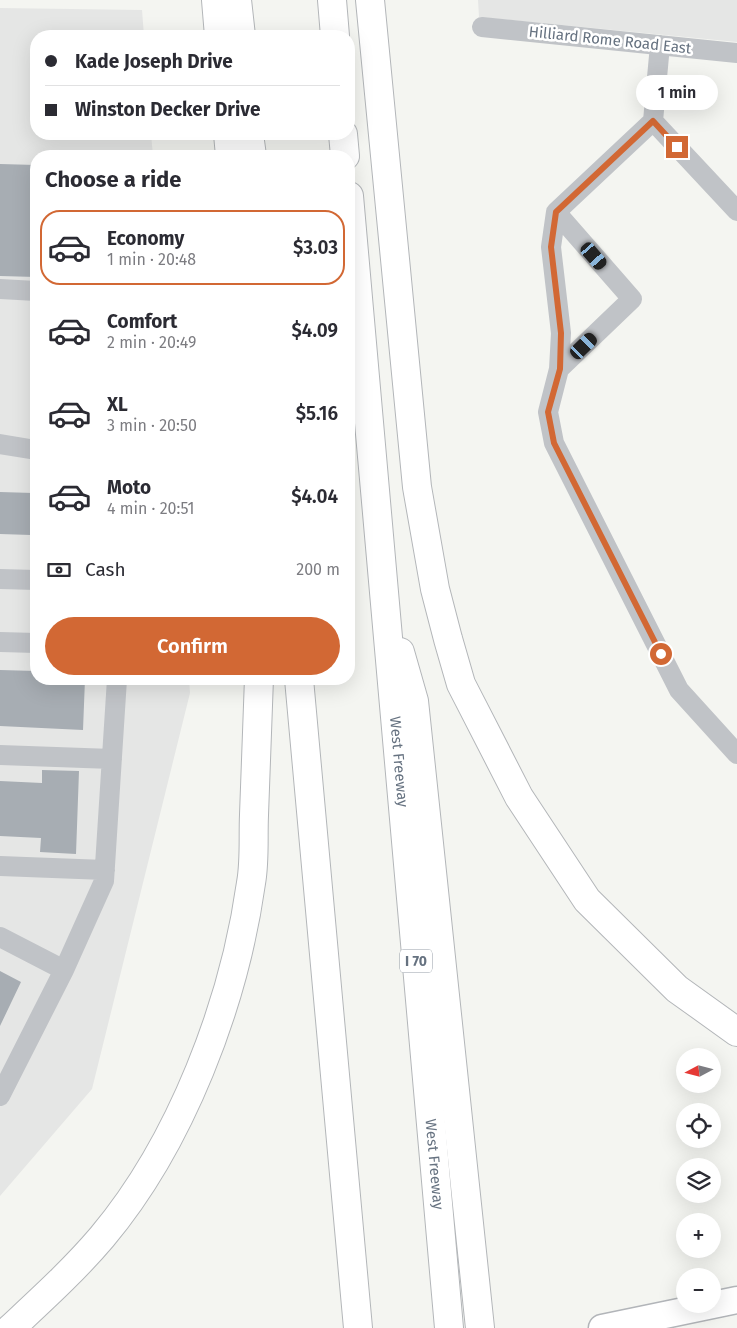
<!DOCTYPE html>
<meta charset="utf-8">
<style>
:root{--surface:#fff;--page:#f2f2f3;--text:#2b2b33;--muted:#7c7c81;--line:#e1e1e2;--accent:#d26834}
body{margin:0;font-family:"Fira Sans",sans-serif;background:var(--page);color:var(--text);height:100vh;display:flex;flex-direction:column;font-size:19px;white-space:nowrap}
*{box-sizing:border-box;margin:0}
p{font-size:16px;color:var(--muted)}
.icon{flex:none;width:28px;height:28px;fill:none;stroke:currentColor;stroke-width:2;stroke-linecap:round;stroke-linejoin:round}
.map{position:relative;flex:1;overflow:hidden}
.sheet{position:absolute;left:30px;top:150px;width:325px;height:535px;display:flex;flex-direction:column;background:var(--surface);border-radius:20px;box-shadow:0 5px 20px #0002}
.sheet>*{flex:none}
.hud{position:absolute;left:30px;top:30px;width:325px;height:110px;border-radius:20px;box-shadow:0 5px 20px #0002;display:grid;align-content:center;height:110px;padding:0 15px;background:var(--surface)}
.needle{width:32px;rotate:263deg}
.controls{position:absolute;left:676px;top:1048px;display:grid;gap:10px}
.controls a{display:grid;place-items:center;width:45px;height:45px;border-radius:50%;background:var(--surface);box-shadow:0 5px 20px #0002;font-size:25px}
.end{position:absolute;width:22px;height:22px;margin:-11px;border:6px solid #d26834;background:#fff;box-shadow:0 0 0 2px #fff}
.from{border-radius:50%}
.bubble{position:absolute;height:35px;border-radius:18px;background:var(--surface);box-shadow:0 5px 20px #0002;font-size:16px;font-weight:600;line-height:35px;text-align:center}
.car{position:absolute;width:15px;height:30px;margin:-15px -8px;border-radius:6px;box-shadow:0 0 4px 1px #0007;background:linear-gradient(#222 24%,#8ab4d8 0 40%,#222 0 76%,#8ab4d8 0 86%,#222 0)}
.hud b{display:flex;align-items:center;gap:18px;height:48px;font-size:19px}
.hud b+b{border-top:1px solid var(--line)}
.hud i{width:12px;height:12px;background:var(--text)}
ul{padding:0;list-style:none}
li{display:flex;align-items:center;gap:15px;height:75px;margin:0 10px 8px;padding:0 5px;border:2px solid transparent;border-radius:20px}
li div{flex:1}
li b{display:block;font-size:19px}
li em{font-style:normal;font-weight:600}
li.selected{border-color:var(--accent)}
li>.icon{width:45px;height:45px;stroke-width:1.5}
h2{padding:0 15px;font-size:22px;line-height:60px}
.pay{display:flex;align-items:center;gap:12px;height:55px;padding:0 15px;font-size:19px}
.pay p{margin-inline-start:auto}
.action{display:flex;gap:10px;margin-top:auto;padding:10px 15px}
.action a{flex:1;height:58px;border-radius:30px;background:var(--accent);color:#fff;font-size:20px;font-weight:600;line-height:58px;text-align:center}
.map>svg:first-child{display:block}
.built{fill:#e5e6e5}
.building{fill:#a7adb3}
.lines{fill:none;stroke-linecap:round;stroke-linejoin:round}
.major-casing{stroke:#b2b5b9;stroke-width:29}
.highway-casing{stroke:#b3b6b9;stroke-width:30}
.minor{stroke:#c0c3c7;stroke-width:20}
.major{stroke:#fff;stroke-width:26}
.highway{stroke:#fff;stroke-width:28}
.route{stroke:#d26834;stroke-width:6}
.labels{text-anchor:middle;stroke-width:5;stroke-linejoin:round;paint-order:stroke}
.shield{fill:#fff;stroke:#949ca6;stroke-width:1}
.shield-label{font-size:14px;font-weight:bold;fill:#667280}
.street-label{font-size:15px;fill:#667280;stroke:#fff}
</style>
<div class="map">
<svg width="737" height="1328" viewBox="0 0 737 1328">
<rect width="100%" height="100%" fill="#f4f5f1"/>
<path class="built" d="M478 0H737V42L479 17Z
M0 8 142 10 144 36H36V134H151L153 156H36V679H189L190 693 92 1089 0 1196Z"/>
<path class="building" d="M0 164 36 165V277L0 276Z
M0 492 33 493 31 535 0 534Z
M0 670 36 671V679H85L83 730 0 726Z
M42 770 79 771 76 854 40 852 41 838 0 836V781L42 783Z
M0 971 21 982 0 1026Z"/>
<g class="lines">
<g class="major-casing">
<path id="major" d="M602 1328 737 1300"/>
</g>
<g class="highway-casing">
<g id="highway">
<path d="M216 0 219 36"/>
<path d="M237 0 241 36"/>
<path d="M332 0 335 36"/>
<path d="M370 0 417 487 435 589 448 639 461 684 519 797 587 900 677 989 737 1032"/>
<path d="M228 134 230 156"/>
<path d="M249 134 252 156"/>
<path d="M343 134 345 156"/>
<path id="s1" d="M349 196 449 1328"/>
<path d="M400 652 414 701 480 1328"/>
<path d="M299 679 358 1328"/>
<path d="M11 1328C42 1299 74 1270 102 1237 181 1143 234 1004 251 883 255 861 253 837 254 815 256 769 257 724 259 679"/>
</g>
</g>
<path class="minor" d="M482 27 737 53
M660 45 653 121 556 212 551 247 561 333 559 369 548 412 554 443 679 690 737 754
M653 121 737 211
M556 212 632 299 559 369
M0 289 36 291
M0 444 36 450
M0 579 36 580
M0 642 36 643
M0 755 112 759
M0 866 105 870
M0 937 64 970 104 881 117 679
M0 1096 64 970"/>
<use href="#major" class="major"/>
<use href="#highway" class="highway"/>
</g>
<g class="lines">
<path class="route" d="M661 654 554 443 548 412 560 369 561 333 551 247 556 212 653 121 677 147"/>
</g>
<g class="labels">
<rect class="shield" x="400" y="949.5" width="32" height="23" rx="4"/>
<g class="shield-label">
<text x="416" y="966">I 70</text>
</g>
<g class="street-label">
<text transform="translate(610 40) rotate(6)" y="5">Hilliard Rome Road East</text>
<text dy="5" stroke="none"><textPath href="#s1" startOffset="568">West Freeway</textPath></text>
<text dy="5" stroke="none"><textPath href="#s1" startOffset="972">West Freeway</textPath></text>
</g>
</g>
</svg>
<div class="controls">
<a><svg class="needle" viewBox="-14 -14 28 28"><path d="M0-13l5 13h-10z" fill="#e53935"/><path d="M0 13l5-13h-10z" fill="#7c7c81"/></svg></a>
<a><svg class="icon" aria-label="locate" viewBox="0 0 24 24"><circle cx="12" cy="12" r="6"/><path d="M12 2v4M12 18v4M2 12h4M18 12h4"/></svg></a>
<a><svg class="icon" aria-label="layers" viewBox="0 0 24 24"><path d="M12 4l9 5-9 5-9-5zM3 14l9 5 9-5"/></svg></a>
<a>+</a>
<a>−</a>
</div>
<i class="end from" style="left:661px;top:654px"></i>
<i class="end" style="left:677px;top:147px"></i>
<div class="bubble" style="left:636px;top:75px;width:82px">1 min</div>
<i class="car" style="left:594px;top:256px;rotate:139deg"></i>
<i class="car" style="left:584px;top:346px;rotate:46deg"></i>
<div class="hud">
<b><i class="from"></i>Kade Joseph Drive</b>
<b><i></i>Winston Decker Drive</b>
</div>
<section class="sheet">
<h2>Choose a ride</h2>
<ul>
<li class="selected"><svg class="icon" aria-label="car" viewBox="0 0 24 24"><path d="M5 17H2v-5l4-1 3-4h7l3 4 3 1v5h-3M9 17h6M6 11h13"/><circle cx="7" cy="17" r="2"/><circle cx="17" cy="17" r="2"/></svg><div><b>Economy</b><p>1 min · 20:48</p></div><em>$3.03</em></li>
<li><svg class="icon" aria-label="car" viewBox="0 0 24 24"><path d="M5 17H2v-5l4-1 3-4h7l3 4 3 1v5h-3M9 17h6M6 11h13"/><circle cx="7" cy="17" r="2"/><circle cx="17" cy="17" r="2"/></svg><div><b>Comfort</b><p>2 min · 20:49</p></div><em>$4.09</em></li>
<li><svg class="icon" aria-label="car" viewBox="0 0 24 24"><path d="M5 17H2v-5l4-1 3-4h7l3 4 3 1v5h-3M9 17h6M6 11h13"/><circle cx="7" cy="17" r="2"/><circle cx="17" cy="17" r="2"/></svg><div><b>XL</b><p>3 min · 20:50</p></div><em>$5.16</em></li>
<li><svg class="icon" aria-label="car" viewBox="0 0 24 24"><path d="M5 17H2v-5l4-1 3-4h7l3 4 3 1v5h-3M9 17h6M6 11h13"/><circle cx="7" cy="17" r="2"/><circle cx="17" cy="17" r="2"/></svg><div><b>Moto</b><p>4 min · 20:51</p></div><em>$4.04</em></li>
</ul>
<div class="pay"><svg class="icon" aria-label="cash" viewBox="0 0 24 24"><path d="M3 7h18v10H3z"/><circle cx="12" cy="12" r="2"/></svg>Cash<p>200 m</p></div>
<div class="action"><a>Confirm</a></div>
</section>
</div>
